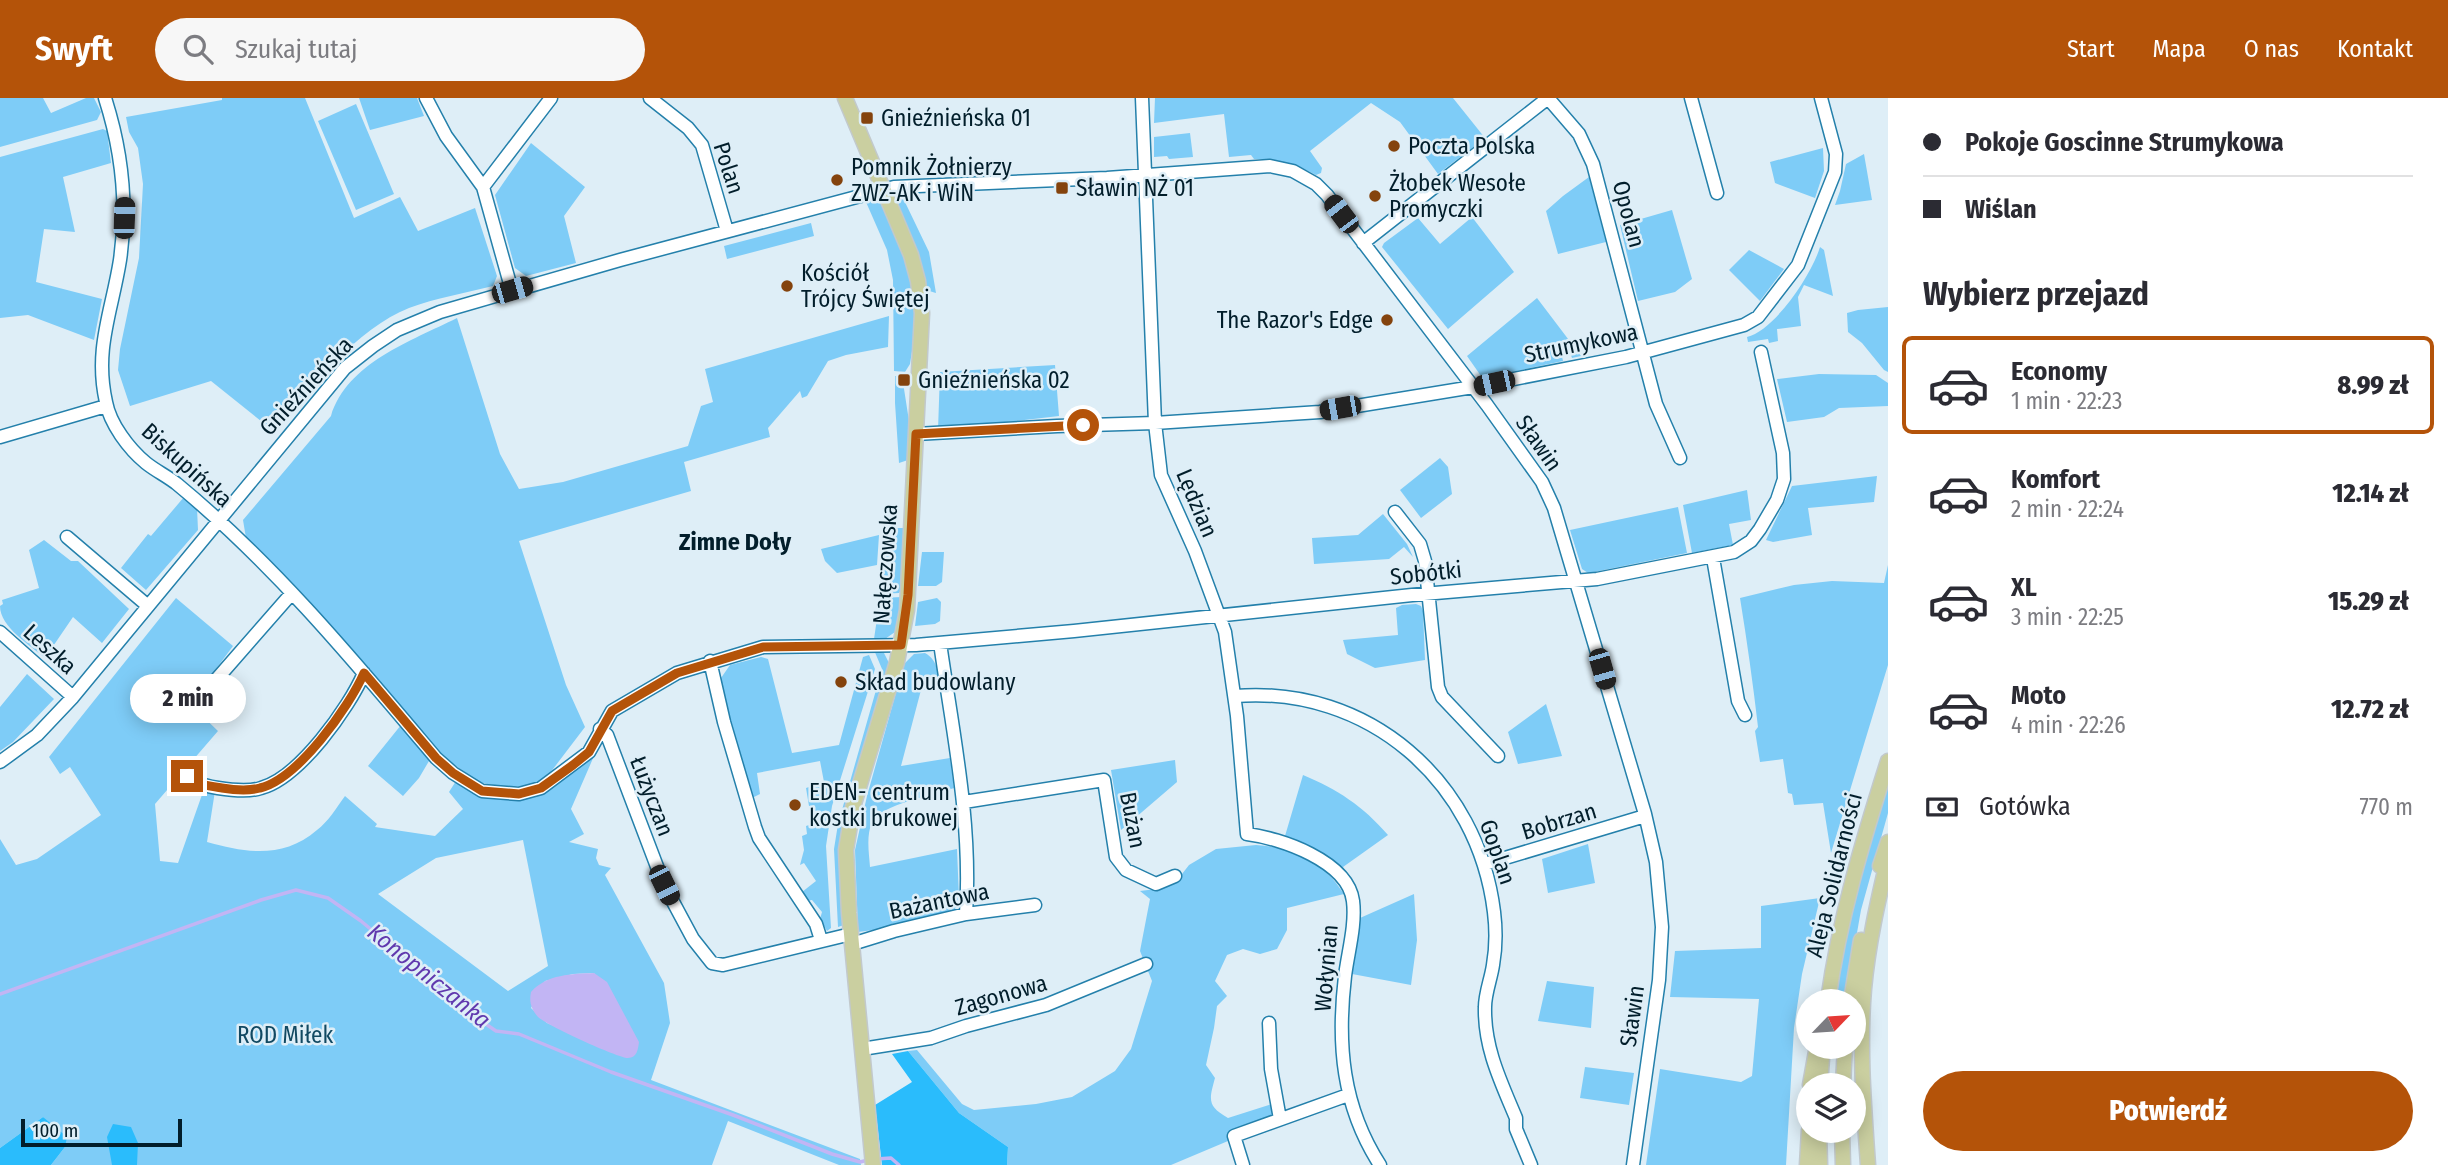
<!DOCTYPE html>
<html lang="pl">
<meta charset="utf-8">
<style>
:root{--surface:#fff;--page:#f7f7f7;--text:#2b2b33;--muted:#7c7c81;--line:#e1e1e2;--accent:#b45309}
body{margin:0;font-family:"Fira Sans Condensed",sans-serif;background:var(--page);color:var(--text);height:100vh;display:flex;flex-direction:column;font-size:26px;white-space:nowrap}
*{box-sizing:border-box;margin:0}
p{font-size:23px;color:var(--muted)}
.icon{flex:none;width:38px;height:38px;fill:none;stroke:currentColor;stroke-width:2;stroke-linecap:round;stroke-linejoin:round}
.map{position:relative;flex:1;overflow:hidden}
.panel{display:flex;flex-direction:column;background:var(--surface);width:560px}
.panel>*{flex:none}
.banner{display:grid;align-content:center;height:154px;padding:0 35px;background:var(--surface)}
.needle{width:46px;rotate:65deg}
.buttons{position:absolute;left:1796px;top:891px;display:grid;gap:14px}
.buttons a{display:grid;place-items:center;width:70px;height:70px;border-radius:50%;background:var(--surface);box-shadow:0 4px 18px #0003;font-size:35px}
.scale{position:absolute;left:21px;bottom:18px;width:161px;box-sizing:border-box;padding-left:7px;border:4px solid #021e2b;border-top:0;font-size:19px;line-height:24px;white-space:nowrap;color:#021e2b;-webkit-text-stroke:5px #deeef7;paint-order:stroke}
.end{position:absolute;width:32px;height:32px;margin:-16px;border:9px solid #b45309;background:#fff;box-shadow:0 0 0 4px #fff}
.from{border-radius:50%}
.bubble{position:absolute;height:49px;border-radius:24px;background:var(--surface);box-shadow:0 4px 18px #0003;font-size:23px;font-weight:800;line-height:49px;text-align:center}
.car{position:absolute;width:21px;height:42px;margin:-21px -10px;border-radius:9px;box-shadow:0 0 5px 2px #0007;background:linear-gradient(#222 24%,#8ab4d8 0 40%,#222 0 76%,#8ab4d8 0 86%,#222 0)}
.banner b{display:flex;align-items:center;gap:24px;height:66px;font-size:26px}
.banner b+b{border-top:2px solid var(--line)}
.banner i{width:18px;height:18px;background:var(--text)}
ul{padding:0;list-style:none}
li{display:flex;align-items:center;gap:21px;height:98px;margin:0 14px 10px;padding:0 21px;border:4px solid transparent;border-radius:10px}
li div{flex:1}
li b{display:block;font-size:26px}
li em{font-style:normal;font-weight:800}
li.on{border-color:var(--accent)}
li>.icon{width:63px;height:63px;stroke-width:1.5}
h2{padding:0 35px;font-size:32px;line-height:84px}
.pay{display:flex;align-items:center;gap:18px;height:77px;padding:0 35px;font-size:26px}
.pay p{margin-inline-start:auto}
.action{display:flex;gap:14px;margin-top:auto;padding:14px 35px}
.action a{flex:1;height:80px;border-radius:42px;background:var(--accent);color:#fff;font-size:28px;font-weight:800;line-height:80px;text-align:center}
header{display:flex;align-items:center;gap:42px;box-sizing:border-box;height:98px;padding:0 35px;background:var(--accent);color:#fff}
header strong{font-size:33px}
nav{display:flex;gap:38px;margin-inline-start:auto;font-size:24px}
.search{width:490px;height:63px;background:var(--page);display:flex;align-items:center;gap:18px;box-sizing:border-box;padding:0 24px;border-radius:38px;color:var(--muted);font-size:26px}
main{display:flex;flex:1;min-height:0}
.map>svg:first-child{display:block}
.green{fill:#7eccf7;fill-rule:evenodd}
.forest{fill:#2abcfc}
.water{fill:#c2b5f4}
.lines{fill:none;stroke-linecap:round;stroke-linejoin:round}
.stream{stroke:#c2b5f4;stroke-width:3.5}
.minor-casing{stroke:#2480ab;stroke-width:15}
.major-casing{stroke:#c2c9cc;stroke-width:17}
.minor{stroke:#fff;stroke-width:12}
.major{stroke:#cacfa0;stroke-width:14}
.route{stroke:#b45309;stroke-width:9}
.poi-dot{fill:#84430d;stroke:#deeef7;stroke-width:2.5}
.labels{text-anchor:middle;stroke-width:5;stroke-linejoin:round;paint-order:stroke}
.poi-label{font-size:23px;fill:#021e2b;stroke:#deeef7;text-anchor:start}
.street-label{font-size:23px;fill:#021e2b;stroke:#deeef7}
.park-label{font-size:23px;fill:#114962;stroke:#deeef7}
.neighbourhood-label{font-size:24px;font-weight:bold;fill:#021e2b;stroke:#deeef7}
.water-label{font-size:24px;font-style:italic;fill:#6039ae;stroke:#deeef7}
</style>
<header>
<strong>Swyft</strong>
<div class="search"><svg class="icon" aria-label="search" viewBox="0 0 24 24"><circle cx="10" cy="10" r="6"/><path d="M15 15l6 6"/></svg>Szukaj tutaj</div>
<nav><a>Start</a><a>Mapa</a><a>O nas</a><a>Kontakt</a></nav>
</header>
<main>
<div class="map">
<svg width="1888" height="1067" viewBox="0 0 1888 1067">
<rect width="100%" height="100%" fill="#deeef7"/>
<path class="green" d="M0 0H43L51 15 86 0H94L101 14 97 22 0 49Z
M222 0H305L354 120 400 99 418 133 475 110 497 178 493 188C465 195 436 200 409 210 358 230 308 292 271 331L211 283 130 308 118 272 120 251 139 160 143 86 138 50 129 34 126 19 222 2Z
M359 0H417L424 18 370 32Z
M1155 0H1453L1485 40 1438 76 1400 24 1371 5 1310 53 1322 70 1321 75 1316 77C1295 66 1278 60 1254 61L1251 57 1229 59 1224 16 1154 25Z
M356 6 394 96 356 112 318 23Z
M103 31 107 33 111 65 63 79 75 134 44 131 36 184 102 201 94 242 28 217 0 220V59Z
M1190 35 1193 59 1169 61 1167 58 1154 59V39Z
M531 45 585 89 564 118 576 165 526 178 515 170 495 97Z
M1823 50 1824 73 1815 100 1775 85 1770 64Z
M1864 56 1872 102 1835 107 1840 93 1846 66Z
M1589 79 1606 144 1558 156 1546 113 1563 98Z
M900 100 904 102 929 154 936 195 926 192 898 108Z
M874 102 885 108 913 183 916 227 910 266 905 274 894 273 893 182 887 152 866 104Z
M1672 112 1692 181 1675 194 1638 203 1620 127Z
M1472 119 1514 174 1448 231 1382 149 1384 145 1418 120 1440 146Z
M811 125 814 138 727 161 724 148Z
M1820 149 1824 152 1833 198 1804 187 1798 199 1801 228 1777 231 1778 243 1769 245 1768 241 1748 244 1747 239C1775 232 1812 176 1820 149Z
M1749 152 1784 171 1760 203 1729 172Z
M1537 200 1581 258 1572 260 1569 252 1561 254 1563 263 1488 279 1481 278 1467 258Z
M1888 209V274L1884 272 1862 245 1848 234 1847 215 1858 212Z
M889 218 888 249 846 257 828 263 807 298 802 300 800 293 768 330 770 339 684 364 691 393 519 443 566 587 585 629 550 675 533 688 502 689 478 684 444 659 246 440 243 422 331 318C347 265 411 243 457 220L500 356 519 391 563 384 688 348 701 308 713 304 705 271Z
M1055 267 1059 318 938 332 940 274Z
M1819 276 1876 277 1888 285V308L1839 310 1824 319 1787 324 1777 281Z
M895 278H902L909 323 912 324 908 362 899 365 895 305Z
M1440 360 1448 369 1452 396 1421 420 1400 392Z
M1877 378 1874 404 1808 410 1812 437 1773 444 1766 442 1792 388Z
M1747 392 1751 422 1729 426 1733 447 1692 455 1683 407Z
M184 399 197 410 198 432 146 492 121 470 148 436 151 438Z
M1678 409 1687 455 1594 474 1588 475 1582 471 1570 432Z
M1383 416 1407 446 1413 459 1404 449 1389 461 1314 466 1312 440 1358 437Z
M886 430H906L902 491 899 495 880 496Z
M879 437 877 467 837 475 825 463 821 451Z
M44 442 71 463H78L129 511 102 545 73 519 45 560C30 547 0 529 0 508L3 506 2 502 39 490 29 452Z
M922 454H944L942 484 936 488H918Z
M1888 467V567L1831 755 1823 705 1794 707 1792 696 1788 695 1783 661 1760 664 1755 633 1758 629C1753 586 1747 543 1740 500L1794 487 1832 483 1884 485Z
M902 499 895 534 885 541H874L880 500Z
M176 500 233 548 190 606 218 633 155 706 160 763 178 765 204 691 215 693 207 744C247 755 283 761 317 732 328 724 337 709 345 698L377 726 375 729 435 738 463 711 449 694 456 683 511 701 536 699 594 658 571 711 584 736 569 744 598 751 596 760 599 767 611 770 605 777 664 885 670 925 651 982 860 1061 861 1067H839L728 1023 712 1067H51L65 1049 43 1019 0 1050V741L16 767 37 761 101 717 70 669 60 676 49 659ZM523 742 548 868 508 893 378 796 436 760ZM594 875 628 960 547 925 531 910 545 883 573 876Z
M937 500 941 504 940 523 935 526 915 528 918 504Z
M1416 506 1421 508 1423 513 1425 562 1375 570 1347 556 1343 542 1398 537 1396 510 1402 507Z
M874 552 884 555 889 565 843 725 844 827 838 829 834 751 838 726 882 571Z
M925 555C939 563 938 577 940 592H921L901 668 950 660 954 690C936 696 880 707 872 724 866 738 869 755 870 769L957 751 959 800 955 811 896 829 858 834 855 752 867 698 904 566 914 556Z
M869 557 875 571 832 708 826 748 831 830 827 833 820 821 822 814 812 802 806 803 802 794 816 783 804 765 800 767 804 752 802 738 807 736 806 728 812 726 806 690 824 684 820 663 757 675 760 696 752 700 732 636 721 580 730 567 761 559 768 561 792 655 839 647 863 559Z
M27 576 54 601 13 644 0 653V609Z
M1546 606 1562 658 1518 666 1508 634Z
M401 627 426 653 429 663 419 680 403 698 368 668Z
M1175 662 1177 684 1121 732 1111 672Z
M1303 677C1337 691 1363 708 1388 737L1343 769 1356 790C1332 760 1322 751 1285 738Z
M1888 684V715L1861 812 1845 903H1835L1854 799Z
M1588 746 1595 785 1548 795 1542 761Z
M1256 747C1297 750 1321 761 1344 796L1287 810V832L1277 851 1260 856 1243 851 1227 857 1215 883 1227 898 1217 908 1214 930 1206 967 1215 980C1209 1002 1207 1008 1228 1020L1272 1006 1275 1019 1229 1036 1228 1043 1171 1067H1007L1008 1049 959 1015 908 953 917 952 962 1006 974 1012 1036 1006 1072 999 1115 973 1131 951 1152 883 1140 853 1150 801 1140 793 1164 790 1175 785 1189 767 1216 751Z
M1414 796 1417 842 1411 887 1352 876 1356 831 1360 820Z
M1820 800 1802 876 1794 930 1786 1067H1646L1660 971 1741 984 1752 978 1759 901 1670 899 1675 853 1761 850V808Z
M1547 883 1594 889 1591 930 1538 923Z
M1585 969 1634 975 1629 1007 1580 1000Z"/>
<path class="forest" d="M908 953 959 1015 1008 1049 1007 1067H882L875 1007 912 984 892 956Z
M43 1019 67 1039 65 1049 51 1067H0V1050Z
M113 1026 131 1029 138 1045 137 1067H112L107 1039Z"/>
<path class="water" d="M594 875 607 884 639 944C638 951 637 960 628 960 618 960 546 927 538 919 531 911 529 904 531 894 547 876 572 876 594 875Z"/>
<g class="lines">
<path class="stream" d="M0 896 261 802 296 792 328 800 361 823 474 918 496 933 519 936 611 974 733 1017 832 1056 860 1064 868 1062
M876 1061 891 1060 899 1067"/>
<g class="minor-casing">
<path id="minor" d="M105 0C122 53 128 107 120 162 112 213 94 251 106 304 110 326 129 351 146 365 156 373 167 378 177 386 274 466 355 564 436 660L453 675 482 693 519 696 541 690 589 654 612 613 677 575 763 549 916 547 1074 533 1412 497 1597 481 1734 454 1751 443 1760 431 1777 402 1784 381 1783 355 1761 254
M426 0 446 38 483 89 512 193
M650 0 688 30 702 47 727 133
M1142 0 1155 325 1161 377 1195 453 1225 534 1237 618 1247 736C1280 740 1348 763 1353 803 1356 827 1348 854 1345 878 1337 946 1342 1008 1380 1067
M1548 0 1579 36 1593 66 1656 306 1680 360
M1691 0 1717 95
M483 89 551 0
M1363 145 1548 0
M916 336 1057 328 1155 325 1320 314 1473 289 1626 259 1744 227 1758 219 1798 167 1835 74 1836 56 1821 0
M0 339 106 308
M1395 414 1420 446 1425 463 1438 589 1442 599 1498 658
M67 439 148 508
M1713 460 1738 603 1745 617
M0 534 73 599
M940 545C953 636 972 724 966 816
M710 563 724 624 755 729 759 740 816 826 821 842
M215 583 292 495
M1235 598C1368 587 1478 683 1494 814 1496 830 1496 850 1493 867 1491 881 1485 895 1485 909 1484 950 1501 984 1516 1020V1031L1531 1067
M600 631 607 637 664 787 693 841 712 865 723 867 851 836
M0 664 37 637 73 599 345 270 373 248 397 232 440 214 620 162 894 89 1107 80 1270 68 1293 73 1316 86 1327 97 1487 307 1542 384 1554 410 1645 716 1656 764 1662 829 1659 882 1633 1067
M179 666C189 683 199 687 218 690 231 692 249 694 261 690 299 680 349 610 364 575
M964 704 1104 682 1116 759 1126 772 1156 786 1175 778
M1485 766 1645 718
M852 846 894 833 966 816 1035 807
M1269 925 1271 971 1280 1021
M862 951 931 940 966 928 1046 907 1146 866
M1243 1067 1234 1038 1348 997"/>
</g>
<g class="major-casing">
<path id="major" d="M845 0 911 157 918 183 922 215 907 512 897 564 853 709 846 752 849 815 873 1067
M1880 768 1888 744
M1828 903C1839 821 1863 742 1888 663
M1851 903 1861 842
M1810 987 1817 948
M1820 987 1822 960
M1843 987 1845 948
M1819 1032 1820 1067
M1842 1032 1843 1067
M1807 1067 1809 1032
M1868 1067C1864 1009 1859 949 1864 891 1868 846 1878 803 1888 760"/>
</g>
<use href="#minor" class="minor"/>
<use href="#major" class="major"/>
</g>
<g class="lines">
<path class="route" d="M187 678C198 687 209 688 222 690 234 692 249 693 260 690 298 681 349 609 364 575L436 660 453 675 482 693 519 696 541 690 573 667 589 654 612 613 677 575 763 549 901 547 908 497 916 336 1083 327"/>
</g>
<g class="poi-dot">
<rect x="860" y="13" width="14" height="14" rx="3.5"/>
<circle cx="1394" cy="48" r="7"/>
<circle cx="837" cy="82" r="7"/>
<rect x="1055" y="83" width="14" height="14" rx="3.5"/>
<circle cx="1375" cy="98" r="7"/>
<circle cx="787" cy="188" r="7"/>
<circle cx="1387" cy="222" r="7"/>
<rect x="897" y="275" width="14" height="14" rx="3.5"/>
<circle cx="841" cy="584" r="7"/>
<circle cx="795" cy="707" r="7"/>
</g>
<g class="labels">
<g class="poi-label">
<text x="881" y="28">Gnieźnieńska 01</text>
<text x="1408" y="56">Poczta Polska</text>
<text x="851" y="77">Pomnik Żołnierzy<tspan x="851" dy="26">ZWZ-AK i WiN</tspan></text>
<text x="1389" y="93">Żłobek Wesołe<tspan x="1389" dy="26">Promyczki</tspan></text>
<text x="1076" y="98">Sławin NŻ 01</text>
<text x="801" y="183">Kościół<tspan x="801" dy="26">Trójcy Świętej</tspan></text>
<text x="1373" y="230" text-anchor="end">The Razor's Edge</text>
<text x="918" y="290">Gnieźnieńska 02</text>
<text x="855" y="592">Skład budowlany</text>
<text x="809" y="702">EDEN- centrum<tspan x="809" dy="26">kostki brukowej</tspan></text>
</g>
<g class="street-label">
<text transform="translate(729 70) rotate(72)" y="8">Polan</text>
<text transform="translate(1629 116) rotate(75)" y="8">Opolan</text>
<text transform="translate(1581 245) rotate(-12)" y="8">Strumykowa</text>
<text transform="translate(306 288) rotate(-47)" y="8">Gnieźnieńska</text>
<text transform="translate(1539 345) rotate(55)" y="8">Sławin</text>
<text transform="translate(187 367) rotate(42)" y="8">Biskupińska</text>
<text transform="translate(1197 405) rotate(67)" y="8">Lędzian</text>
<text transform="translate(885 466) rotate(-86)" y="8">Nałęczowska</text>
<text transform="translate(1426 475) rotate(-6)" y="8">Sobótki</text>
<text transform="translate(50 551) rotate(42)" y="8">Leszka</text>
<text transform="translate(652 698) rotate(69)" y="8">Łużyczan</text>
<text transform="translate(1133 722) rotate(79)" y="8">Bużan</text>
<text transform="translate(1559 723) rotate(-17)" y="8">Bobrzan</text>
<text transform="translate(1498 754) rotate(71)" y="8">Goplan</text>
<text transform="translate(1834 777) rotate(-76)" y="8">Aleja Solidarności</text>
<text transform="translate(939 803) rotate(-12)" y="8">Bażantowa</text>
<text transform="translate(1326 870) rotate(-85)" y="8">Wołynian</text>
<text transform="translate(1001 897) rotate(-16)" y="8">Zagonowa</text>
<text transform="translate(1632 918) rotate(-82)" y="8">Sławin</text>
</g>
<g class="park-label">
<text x="285" y="945">ROD Miłek</text>
</g>
<g class="neighbourhood-label">
<text x="735" y="452">Zimne Doły</text>
</g>
<g class="water-label">
<text transform="translate(429 878) rotate(39)" y="8">Konopniczanka</text>
</g>
</g>
</svg>
<div class="buttons">
<a><svg class="needle" viewBox="-14 -14 28 28"><path d="M0-13l5 13h-10z" fill="#e53935"/><path d="M0 13l5-13h-10z" fill="#7c7c81"/></svg></a>
<a><svg class="icon" aria-label="layers" viewBox="0 0 24 24"><path d="M12 4l9 5-9 5-9-5zM3 14l9 5 9-5"/></svg></a>
</div>
<div class="scale">100 m</div>
<i class="end from" style="left:1083px;top:327px"></i>
<i class="end" style="left:187px;top:678px"></i>
<div class="bubble" style="left:130px;top:576px;width:116px">2 min</div>
<i class="car" style="left:1341px;top:116px;rotate:323deg"></i>
<i class="car" style="left:124px;top:120px;rotate:2deg"></i>
<i class="car" style="left:512px;top:192px;rotate:74deg"></i>
<i class="car" style="left:1494px;top:285px;rotate:258deg"></i>
<i class="car" style="left:1340px;top:310px;rotate:260deg"></i>
<i class="car" style="left:1602px;top:571px;rotate:164deg"></i>
<i class="car" style="left:664px;top:787px;rotate:154deg"></i>
</div>
<section class="panel">
<div class="banner">
<b><i class="from"></i>Pokoje Goscinne Strumykowa</b>
<b><i></i>Wiślan</b>
</div>
<h2>Wybierz przejazd</h2>
<ul>
<li class="on"><svg class="icon" aria-label="car" viewBox="0 0 24 24"><path d="M5 17H2v-5l4-1 3-4h7l3 4 3 1v5h-3M9 17h6M6 11h13"/><circle cx="7" cy="17" r="2"/><circle cx="17" cy="17" r="2"/></svg><div><b>Economy</b><p>1 min · 22:23</p></div><em>8.99 zł</em></li>
<li><svg class="icon" aria-label="car" viewBox="0 0 24 24"><path d="M5 17H2v-5l4-1 3-4h7l3 4 3 1v5h-3M9 17h6M6 11h13"/><circle cx="7" cy="17" r="2"/><circle cx="17" cy="17" r="2"/></svg><div><b>Komfort</b><p>2 min · 22:24</p></div><em>12.14 zł</em></li>
<li><svg class="icon" aria-label="car" viewBox="0 0 24 24"><path d="M5 17H2v-5l4-1 3-4h7l3 4 3 1v5h-3M9 17h6M6 11h13"/><circle cx="7" cy="17" r="2"/><circle cx="17" cy="17" r="2"/></svg><div><b>XL</b><p>3 min · 22:25</p></div><em>15.29 zł</em></li>
<li><svg class="icon" aria-label="car" viewBox="0 0 24 24"><path d="M5 17H2v-5l4-1 3-4h7l3 4 3 1v5h-3M9 17h6M6 11h13"/><circle cx="7" cy="17" r="2"/><circle cx="17" cy="17" r="2"/></svg><div><b>Moto</b><p>4 min · 22:26</p></div><em>12.72 zł</em></li>
</ul>
<div class="pay"><svg class="icon" aria-label="cash" viewBox="0 0 24 24"><path d="M3 7h18v10H3z"/><circle cx="12" cy="12" r="2"/></svg>Gotówka<p>770 m</p></div>
<div class="action"><a>Potwierdź</a></div>
</section>
</main>
